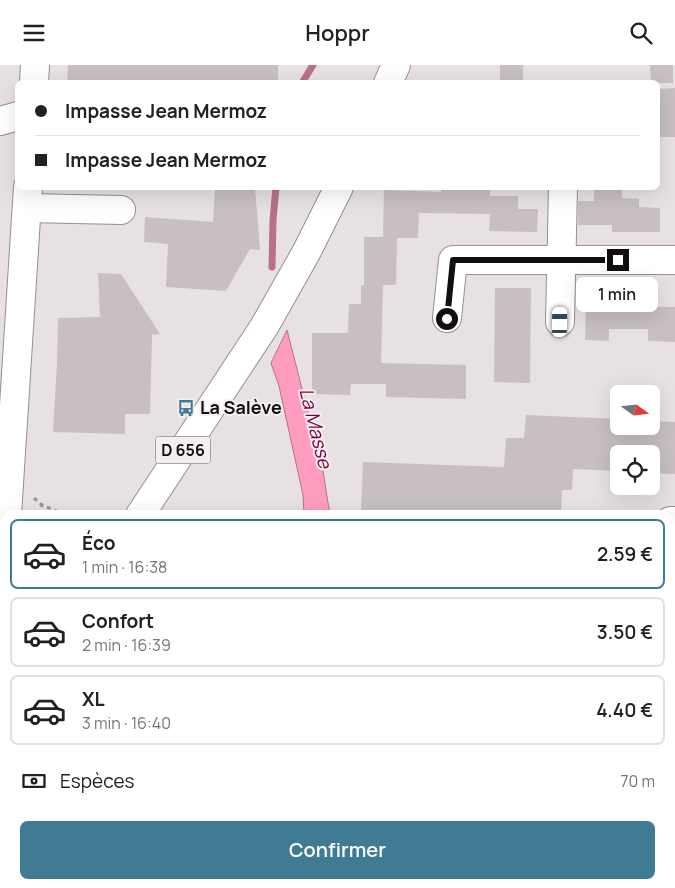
<!DOCTYPE html>
<html lang="fr">
<meta charset="utf-8">
<style>
:root{--surface:#fff;--page:#f2f2f2;--text:#202124;--muted:#757577;--line:#e0e0e0;--accent:#3f7b92}
body{margin:0;font-family:Manrope,sans-serif;background:var(--page);color:var(--text);height:100vh;display:flex;flex-direction:column;font-size:19px;white-space:nowrap}
*{box-sizing:border-box;margin:0}
p{font-size:16px;color:var(--muted)}
.icon{flex:none;width:28px;height:28px;fill:none;stroke:currentColor;stroke-width:2;stroke-linecap:round;stroke-linejoin:round}
.map{position:relative;flex:1;overflow:hidden}
.side{position:absolute;left:0px;top:445px;width:675px;height:379px;display:flex;flex-direction:column;background:var(--surface);border-radius:15px 15px 0 0;box-shadow:0 5px 20px #0002}
.side>*{flex:none}
.hud{position:absolute;left:15px;top:15px;width:645px;height:110px;border-radius:8px;box-shadow:0 5px 20px #0002;display:grid;align-content:center;height:110px;padding:0 20px;background:var(--surface)}
.needle{width:32px;rotate:105deg}
.buttons{position:absolute;left:610px;top:320px;display:grid;gap:10px}
.buttons a{display:grid;place-items:center;width:50px;height:50px;border-radius:8px;background:var(--surface);box-shadow:0 5px 20px #0002;font-size:25px}
.end{position:absolute;width:22px;height:22px;margin:-11px;border:6px solid #110e0f;background:#fff;box-shadow:0 0 0 2px #fff}
.from{border-radius:50%}
.bubble{position:absolute;height:35px;border-radius:8px;background:var(--surface);box-shadow:0 5px 20px #0002;font-size:16px;font-weight:600;line-height:35px;text-align:center}
.car{position:absolute;width:15px;height:30px;margin:-15px -8px;border-radius:6px;box-shadow:0 0 4px 1px #0007;background:linear-gradient(#fff 24%,#345 0 40%,#fff 0 76%,#345 0 86%,#fff 0)}
.hud b{display:flex;align-items:center;gap:18px;height:48px;font-size:19px}
.hud b+b{border-top:1px solid var(--line)}
.hud i{width:12px;height:12px;background:var(--text)}
ul{padding:9px 0 0;list-style:none}
li{display:flex;align-items:center;gap:15px;height:70px;margin:0 10px 8px;padding:0 10px;border:2px solid var(--line);border-radius:8px}
li div{flex:1}
li b{display:block;font-size:19px}
li em{font-style:normal;font-weight:600}
li.active{border-color:var(--accent)}
li>.icon{width:45px;height:45px;stroke-width:1.5}
.pay{display:flex;align-items:center;gap:12px;height:55px;padding:0 20px;font-size:19px}
.pay p{margin-inline-start:auto}
.action{display:flex;gap:10px;margin-top:auto;padding:10px 20px}
.action a{flex:1;height:58px;border-radius:8px;background:var(--accent);color:#fff;font-size:20px;font-weight:600;line-height:58px;text-align:center}
header{display:flex;justify-content:space-between;align-items:center;height:65px;padding:0 20px;background:var(--surface);font-size:22px;font-weight:600}
.map>svg:first-child{display:block}
.water{fill:#fe9cbf;stroke:#b7718a}
.lines{fill:none;stroke-linecap:round;stroke-linejoin:round}
.stream{stroke:#b7718a;stroke-width:7}
.building{fill:#c7bfc2}
.minor-casing{stroke:#968f91;stroke-width:30}
.major-casing{stroke:#968f91;stroke-width:30}
.path{stroke:#989294;stroke-width:3;stroke-dasharray:4 4;stroke-linecap:butt}
.minor{stroke:#fff;stroke-width:28}
.major{stroke:#fff;stroke-width:28}
.route{stroke:#110e0f;stroke-width:6}
.labels{text-anchor:middle;stroke-width:4;stroke-linejoin:round;paint-order:stroke}
.shield{fill:#f5eef0;stroke:#555152;stroke-width:1}
.shield-label{font-size:16px;font-weight:bold;fill:#110e0f}
.poi-label{font-size:18px;font-weight:bold;fill:#110e0f;stroke:#f5eef0;text-anchor:start}
.water-label{font-size:19px;font-style:italic;fill:#790041;stroke:#f5eef0}
</style>
<header><svg class="icon" aria-label="menu" viewBox="0 0 24 24"><path d="M4 6h16M4 12h16M4 18h16"/></svg>Hoppr<svg class="icon" aria-label="search" viewBox="0 0 24 24"><circle cx="10" cy="10" r="6"/><path d="M15 15l6 6"/></svg></header>
<div class="map">
<svg width="675" height="823" viewBox="0 0 675 823">
<rect width="100%" height="100%" fill="#e8e1e3"/>
<path class="water" d="M287 265 323 406 330 450H304L303 430 279 321 271 298Z"/>
<g class="lines">
<path class="stream" d="M302 18 313 0
M272 202 273 155 276 122"/>
</g>
<path class="building" d="M68 0H278V18H67Z
M500 0H523V18H500Z
M650 0H673V18H651Z
M675 23V72H658V24Z
M215 122H255L260 185 250 184 226 226 166 222 168 179 144 177 145 152 213 157Z
M461 122H490V131H518V144H538L537 167 489 166 490 149 419 148 418 173H397L396 220H383L381 298 466 300V334L386 332V319H351L350 330 312 329V268H348L349 239H361V220H364V172H383L384 125 441 127V125H461Z
M594 124H622V133L639 134V142L660 143V167H612V160H578V136H594Z
M98 208 121 209 160 269 152 270 150 349H125V369L53 367 57 299 58 253 100 252Z
M495 223H531L530 318 494 317Z
M586 241 675 242V277L648 276V264H609V276L585 275Z
M526 350 619 354V361H651V356L675 357V409L651 408V389H619V406L573 404 572 425H562L561 450H401L361 448 363 397 504 402 506 373H524Z"/>
<g class="lines">
<g class="minor-casing">
<path id="minor" d="M0 56 18 51
M27 143 121 145
M447 253 453 195H675
M560 257 563 122
M670 456H675
M360 823V819"/>
</g>
<g class="major-casing">
<path id="major" d="M34 18 35 0
M388 18 396 0
M7 450 28 122
M140 450 264 262 307 186 339 122
M0 540 5 476
M0 590 5 585
M0 611 5 610
M0 680 5 672"/>
</g>
<path class="path" d="M34 433 42 440 66 450
M41 450 42 440
M670 653 675 652
M670 788H675
M498 819 499 823
M625 819V823"/>
<use href="#minor" class="minor"/>
<use href="#major" class="major"/>
</g>
<g class="lines">
<path class="route" d="M447 254 453 195H618"/>
</g>
<defs>
<g id="bus-bare" transform="scale(1.35)"><path d="M-5-6H5V4H4V6H2V4H-2V6H-4V4H-5ZM-3.5-4V0h7V-4ZM-3.5 1.2v1.5H-2V1.2ZM2 1.2v1.5H3.5V1.2Z" fill="#3f7b92" stroke="#f5eef0" stroke-width="2.5" paint-order="stroke"/></g>
</defs>
<g fill-rule="evenodd">
<use href="#bus-bare" x="186" y="343"/>
</g>
<g class="labels">
<rect class="shield" x="155.5" y="371.5" width="55" height="27" rx="4"/>
<g class="shield-label">
<text x="183" y="391">D 656</text>
</g>
<g class="poi-label">
<text x="200" y="349">La Salève</text>
</g>
<g class="water-label">
<text transform="translate(316 363) rotate(76)" y="7">La Masse</text>
</g>
</g>
</svg>
<div class="buttons">
<a><svg class="needle" viewBox="-14 -14 28 28"><path d="M0-13l5 13h-10z" fill="#e53935"/><path d="M0 13l5-13h-10z" fill="#757577"/></svg></a>
<a><svg class="icon" aria-label="locate" viewBox="0 0 24 24"><circle cx="12" cy="12" r="6"/><path d="M12 2v4M12 18v4M2 12h4M18 12h4"/></svg></a>
</div>
<i class="end from" style="left:447px;top:254px"></i>
<i class="end" style="left:618px;top:195px"></i>
<div class="bubble" style="left:576px;top:212px;width:82px">1 min</div>
<i class="car" style="left:560px;top:257px;rotate:1deg"></i>
<div class="hud">
<b><i class="from"></i>Impasse Jean Mermoz</b>
<b><i></i>Impasse Jean Mermoz</b>
</div>
<section class="side">
<ul>
<li class="active"><svg class="icon" aria-label="car" viewBox="0 0 24 24"><path d="M5 17H2v-5l4-1 3-4h7l3 4 3 1v5h-3M9 17h6M6 11h13"/><circle cx="7" cy="17" r="2"/><circle cx="17" cy="17" r="2"/></svg><div><b>Éco</b><p>1 min · 16:38</p></div><em>2.59 €</em></li>
<li><svg class="icon" aria-label="car" viewBox="0 0 24 24"><path d="M5 17H2v-5l4-1 3-4h7l3 4 3 1v5h-3M9 17h6M6 11h13"/><circle cx="7" cy="17" r="2"/><circle cx="17" cy="17" r="2"/></svg><div><b>Confort</b><p>2 min · 16:39</p></div><em>3.50 €</em></li>
<li><svg class="icon" aria-label="car" viewBox="0 0 24 24"><path d="M5 17H2v-5l4-1 3-4h7l3 4 3 1v5h-3M9 17h6M6 11h13"/><circle cx="7" cy="17" r="2"/><circle cx="17" cy="17" r="2"/></svg><div><b>XL</b><p>3 min · 16:40</p></div><em>4.40 €</em></li>
</ul>
<div class="pay"><svg class="icon" aria-label="cash" viewBox="0 0 24 24"><path d="M3 7h18v10H3z"/><circle cx="12" cy="12" r="2"/></svg>Espèces<p>70 m</p></div>
<div class="action"><a>Confirmer</a></div>
</section>
</div>
